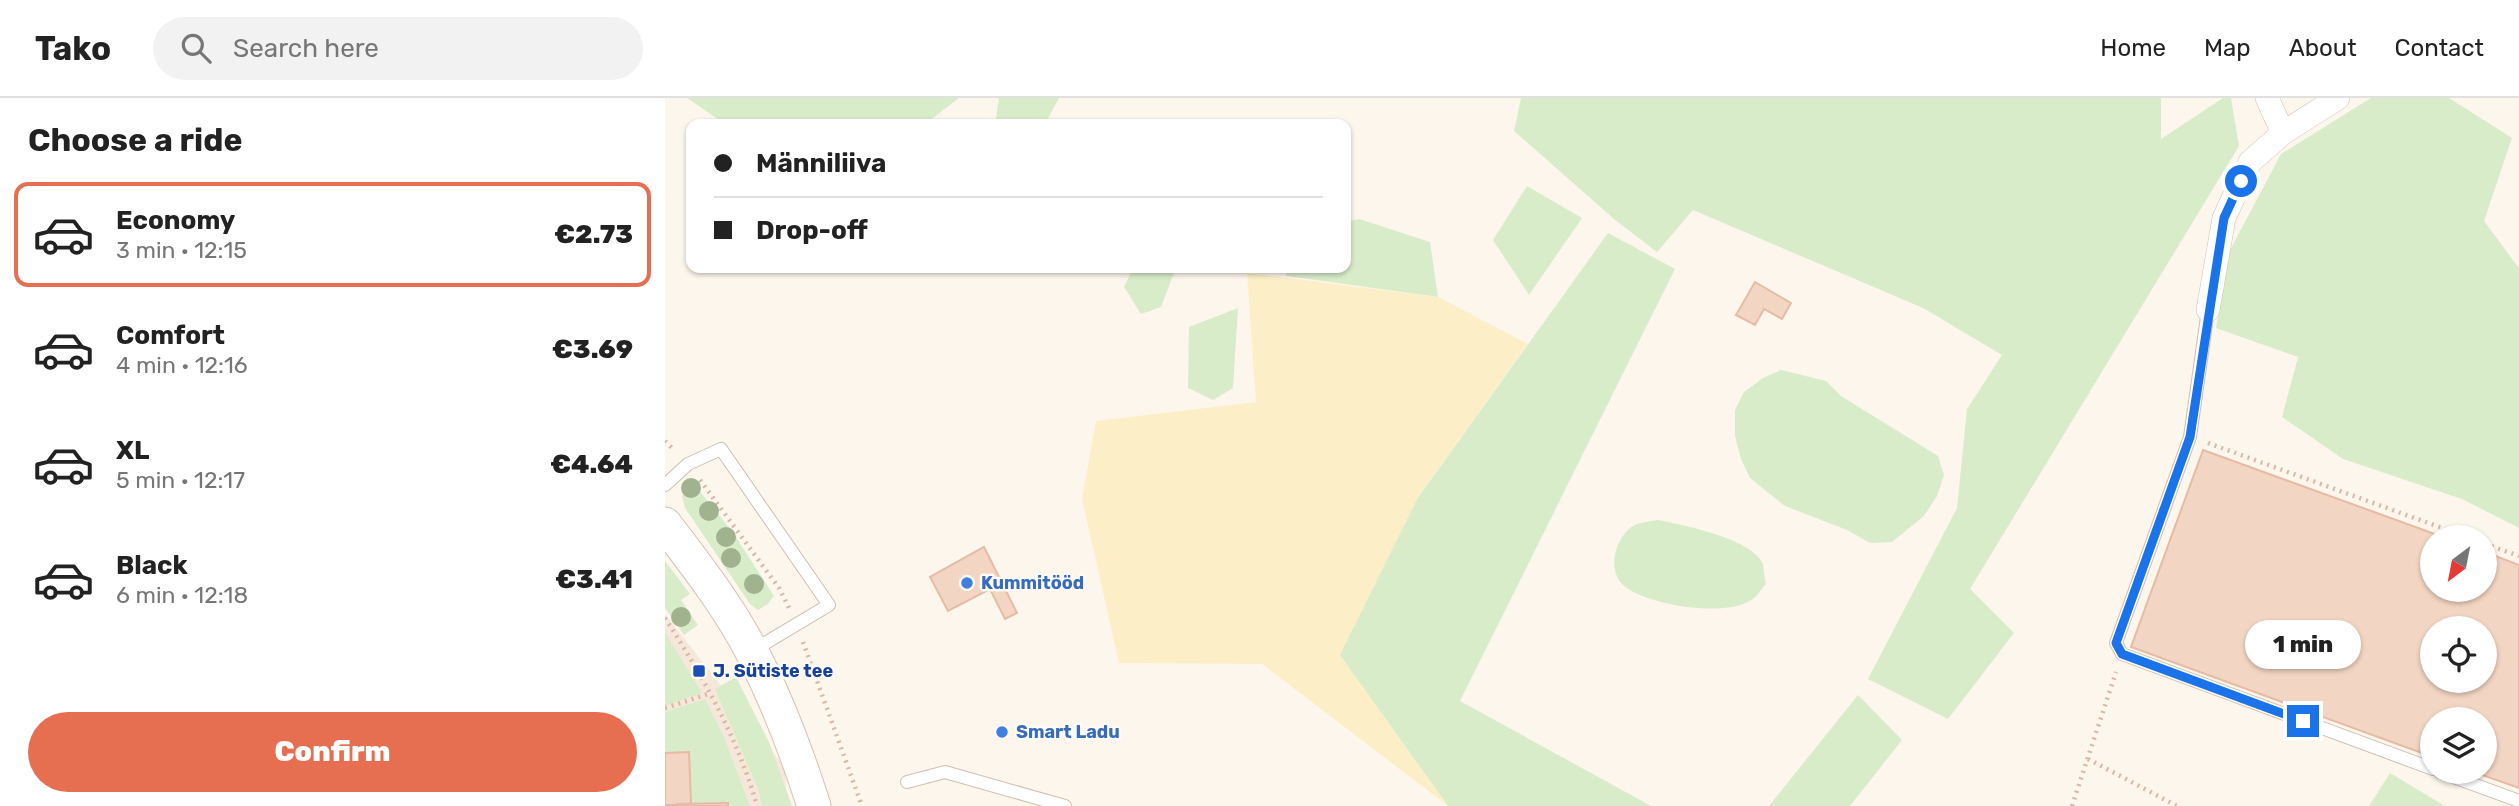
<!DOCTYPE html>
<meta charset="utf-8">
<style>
:root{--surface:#fff;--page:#f2f2f2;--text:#222;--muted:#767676;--line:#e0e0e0;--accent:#e76f51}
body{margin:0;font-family:Rubik,sans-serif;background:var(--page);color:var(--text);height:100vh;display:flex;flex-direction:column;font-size:26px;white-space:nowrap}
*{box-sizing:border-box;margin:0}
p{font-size:23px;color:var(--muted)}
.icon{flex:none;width:38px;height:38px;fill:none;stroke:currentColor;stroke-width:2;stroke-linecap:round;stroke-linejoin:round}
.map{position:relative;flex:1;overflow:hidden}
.details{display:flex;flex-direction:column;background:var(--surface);width:665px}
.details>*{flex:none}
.banner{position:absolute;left:21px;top:21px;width:665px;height:154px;border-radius:14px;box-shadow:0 2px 5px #0004;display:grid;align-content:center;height:154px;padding:0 28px;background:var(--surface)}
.needle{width:46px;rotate:212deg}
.tools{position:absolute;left:1755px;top:427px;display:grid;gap:14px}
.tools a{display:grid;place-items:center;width:77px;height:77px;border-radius:50%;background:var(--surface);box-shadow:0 2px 5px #0004;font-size:35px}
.end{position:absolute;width:32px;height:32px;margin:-16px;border:9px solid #1a73e8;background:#fff;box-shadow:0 0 0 4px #fff}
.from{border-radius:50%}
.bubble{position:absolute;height:49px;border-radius:24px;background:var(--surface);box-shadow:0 2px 5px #0004;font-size:23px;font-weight:800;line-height:49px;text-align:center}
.banner b{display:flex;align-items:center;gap:24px;height:66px;font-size:26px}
.banner b+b{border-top:2px solid var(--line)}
.banner i{width:18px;height:18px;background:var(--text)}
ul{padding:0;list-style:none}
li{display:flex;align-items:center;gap:21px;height:105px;margin:0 14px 10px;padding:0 14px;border:4px solid transparent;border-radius:14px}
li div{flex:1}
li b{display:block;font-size:26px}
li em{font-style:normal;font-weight:800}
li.on{border-color:var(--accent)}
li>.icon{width:63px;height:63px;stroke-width:1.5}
h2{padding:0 28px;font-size:32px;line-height:84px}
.cta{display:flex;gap:14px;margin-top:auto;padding:14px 28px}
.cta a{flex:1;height:80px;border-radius:42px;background:var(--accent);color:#fff;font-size:28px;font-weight:800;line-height:80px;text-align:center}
header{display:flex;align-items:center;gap:42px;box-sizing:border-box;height:98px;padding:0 35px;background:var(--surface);border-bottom:2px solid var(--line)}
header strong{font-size:33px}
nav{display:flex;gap:38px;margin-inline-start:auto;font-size:24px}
.search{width:490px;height:63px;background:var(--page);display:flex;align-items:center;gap:18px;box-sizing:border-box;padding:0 24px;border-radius:38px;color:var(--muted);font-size:26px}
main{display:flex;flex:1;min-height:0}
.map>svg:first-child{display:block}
.residential{fill:#f5e8da}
.green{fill:#d8ecc9}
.sand{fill:#fcefc7}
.building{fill:#f3d5c3;stroke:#e6bba3;stroke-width:2;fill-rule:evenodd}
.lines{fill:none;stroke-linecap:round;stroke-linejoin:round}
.lane-casing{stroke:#d1beb0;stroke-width:14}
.street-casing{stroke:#d1beb0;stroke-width:24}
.secondary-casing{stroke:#d6c0b0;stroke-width:35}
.path{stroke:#d9b8a5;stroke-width:4.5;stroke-dasharray:2 5;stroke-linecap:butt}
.lane{stroke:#fff;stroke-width:12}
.street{stroke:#fff;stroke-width:23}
.secondary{stroke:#fff;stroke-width:33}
.tree{fill:#a0b28e}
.route{stroke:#1a73e8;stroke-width:9}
.shop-dot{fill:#3f7fe0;stroke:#fffaf3;stroke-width:2.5}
.transit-dot{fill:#1a4fb4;stroke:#fffaf3;stroke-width:2.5}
.labels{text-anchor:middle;stroke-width:5;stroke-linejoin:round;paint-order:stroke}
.shop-label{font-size:18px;font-weight:bold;fill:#366cbe;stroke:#fffaf3;text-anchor:start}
.transit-label{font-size:18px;font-weight:bold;fill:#164399;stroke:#fffaf3;text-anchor:start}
</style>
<header>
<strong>Tako</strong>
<div class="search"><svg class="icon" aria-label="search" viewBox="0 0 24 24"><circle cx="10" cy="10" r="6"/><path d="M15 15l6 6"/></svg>Search here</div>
<nav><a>Home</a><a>Map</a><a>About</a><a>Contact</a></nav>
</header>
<main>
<section class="details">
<h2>Choose a ride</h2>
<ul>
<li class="on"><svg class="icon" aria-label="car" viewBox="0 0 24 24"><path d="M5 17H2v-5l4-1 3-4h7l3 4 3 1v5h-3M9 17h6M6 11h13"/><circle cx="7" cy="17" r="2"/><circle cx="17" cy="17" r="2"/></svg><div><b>Economy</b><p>3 min · 12:15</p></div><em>€2.73</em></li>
<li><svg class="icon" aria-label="car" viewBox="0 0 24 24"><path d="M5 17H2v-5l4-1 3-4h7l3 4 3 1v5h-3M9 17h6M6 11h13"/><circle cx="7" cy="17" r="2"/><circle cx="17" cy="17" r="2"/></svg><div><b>Comfort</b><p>4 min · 12:16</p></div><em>€3.69</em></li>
<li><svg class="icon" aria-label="car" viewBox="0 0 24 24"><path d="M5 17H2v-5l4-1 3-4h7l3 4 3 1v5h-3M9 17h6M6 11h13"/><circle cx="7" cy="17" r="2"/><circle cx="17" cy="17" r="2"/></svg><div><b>XL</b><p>5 min · 12:17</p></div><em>€4.64</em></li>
<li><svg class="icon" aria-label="car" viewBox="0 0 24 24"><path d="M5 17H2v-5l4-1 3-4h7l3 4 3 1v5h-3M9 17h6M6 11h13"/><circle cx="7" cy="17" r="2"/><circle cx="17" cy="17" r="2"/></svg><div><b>Black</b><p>6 min · 12:18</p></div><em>€3.41</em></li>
</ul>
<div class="cta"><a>Confirm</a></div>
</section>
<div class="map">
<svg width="1854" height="708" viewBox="0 0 1854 708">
<rect width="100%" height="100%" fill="#fdf6ec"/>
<path class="residential" d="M0 516 121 671 120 708H0Z"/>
<path class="green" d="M22 0H294L260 26H60Z
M334 0H394L380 26H330Z
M856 0H1496V41L1558 0H1566L1574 48 1305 491 1349 535 1283 621 1203 581 1292 410 1302 311 1337 257 1258 210 1028 112 992 154 949 121 849 33Z
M1706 0H1784L1847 40 1819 123 1854 170V430L1797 401 1678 361 1617 319 1633 259 1551 230 1564 154 1616 56Z
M862 88 917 120 864 197 828 142Z
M694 121 765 144 773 199 622 178 618 170H681V124Z
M943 135 1010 171 795 603 986 708H783L674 557 752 401Z
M468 170H511L496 209 476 216 459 189Z
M573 210 568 290 548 302 523 290 524 229Z
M1116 272 1161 283 1176 298 1273 358 1279 377 1272 398 1259 418 1227 444 1205 445 1182 432 1120 408 1085 380 1076 361 1070 338V312L1079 294 1098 280Z
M28 385 67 433 109 498 103 506 93 512 85 506 20 410 17 398Z
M993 422C1018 427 1084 440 1097 464 1099 469 1099 479 1101 486 1096 491 1092 499 1086 502 1061 520 978 507 957 486 941 470 952 434 972 426 978 424 987 423 993 422Z
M0 463 25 496 16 502 33 527 19 537 0 510Z
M0 534 37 595 0 608Z
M71 579 104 644 127 708H97L93 691 50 591Z
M1193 597 1237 642 1185 708H1104Z
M40 601 59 639 85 708H63V705L26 706 24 655H0V614Z
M1725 675 1780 708H1704Z"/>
<path class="sand" d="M582 175 773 199 863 246 752 401 675 557 783 708 597 566 454 565 417 401 431 323 591 304Z"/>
<path class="building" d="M1090 184 1126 205 1117 221 1099 211 1090 227 1071 217Z
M1538 352 1778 439H1768V492H1820V454L1854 467V690L1809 674H1820V621H1768V659L1466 549ZM1768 530H1820V583H1768Z
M319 449 352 515 340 521 325 491 283 513 265 479Z
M24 654 26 706 0 707V655Z
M63 705V708H12V706Z"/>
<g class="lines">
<g class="lane-casing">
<path id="lane" d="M1543 212 1525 339 1451 545 1457 556 1768 671
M0 387 23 366 56 351 164 507 87 553
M1775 674 1854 703
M242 684 280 674 400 708"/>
</g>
<g class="street-casing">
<path id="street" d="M1602 0 1618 35
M1543 212 1559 120 1585 64 1618 35 1673 0"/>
</g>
<g class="secondary-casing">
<path id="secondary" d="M0 426C31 467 64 509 87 554 113 604 132 655 149 708"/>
</g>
<path class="path" d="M0 343 9 352
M1543 345 1802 439
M35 382 114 490 124 510
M1820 446 1854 458
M0 520C38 579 73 640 92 708
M138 544 197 708
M0 610 46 595
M1423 661 1512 708
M1407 708 1451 574"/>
<use href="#lane" class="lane"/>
<use href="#street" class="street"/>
<use href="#secondary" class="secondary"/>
</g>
<g class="tree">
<circle cx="26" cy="390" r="10"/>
<circle cx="44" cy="413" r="10"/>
<circle cx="61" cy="439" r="10"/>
<circle cx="66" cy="460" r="10"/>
<circle cx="89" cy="486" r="10"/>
<circle cx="16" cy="519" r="10"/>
</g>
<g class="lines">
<path class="route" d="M1576 83 1559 120 1525 339 1451 545 1457 556 1638 623"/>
</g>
<g class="shop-dot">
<circle cx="302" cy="485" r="7"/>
<circle cx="337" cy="634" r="7"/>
</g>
<rect class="transit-dot" x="27" y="566" width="14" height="14" rx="3.5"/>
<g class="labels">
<g class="shop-label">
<text x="316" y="491">Kummitööd</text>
<text x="351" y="640">Smart Ladu</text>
</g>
<g class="transit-label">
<text x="48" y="579">J. Sütiste tee</text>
</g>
</g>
</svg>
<div class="tools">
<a><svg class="needle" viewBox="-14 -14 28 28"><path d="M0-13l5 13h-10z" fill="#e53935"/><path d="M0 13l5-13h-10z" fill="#767676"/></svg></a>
<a><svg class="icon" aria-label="locate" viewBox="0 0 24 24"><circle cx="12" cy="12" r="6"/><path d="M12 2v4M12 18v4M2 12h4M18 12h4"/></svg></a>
<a><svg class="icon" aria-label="layers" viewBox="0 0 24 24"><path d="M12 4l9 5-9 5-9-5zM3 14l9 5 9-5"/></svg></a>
</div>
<i class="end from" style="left:1576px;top:83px"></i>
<i class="end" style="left:1638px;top:623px"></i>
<div class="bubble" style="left:1580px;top:522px;width:116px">1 min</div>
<div class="banner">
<b><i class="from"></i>Männiliiva</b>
<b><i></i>Drop-off</b>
</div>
</div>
</main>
